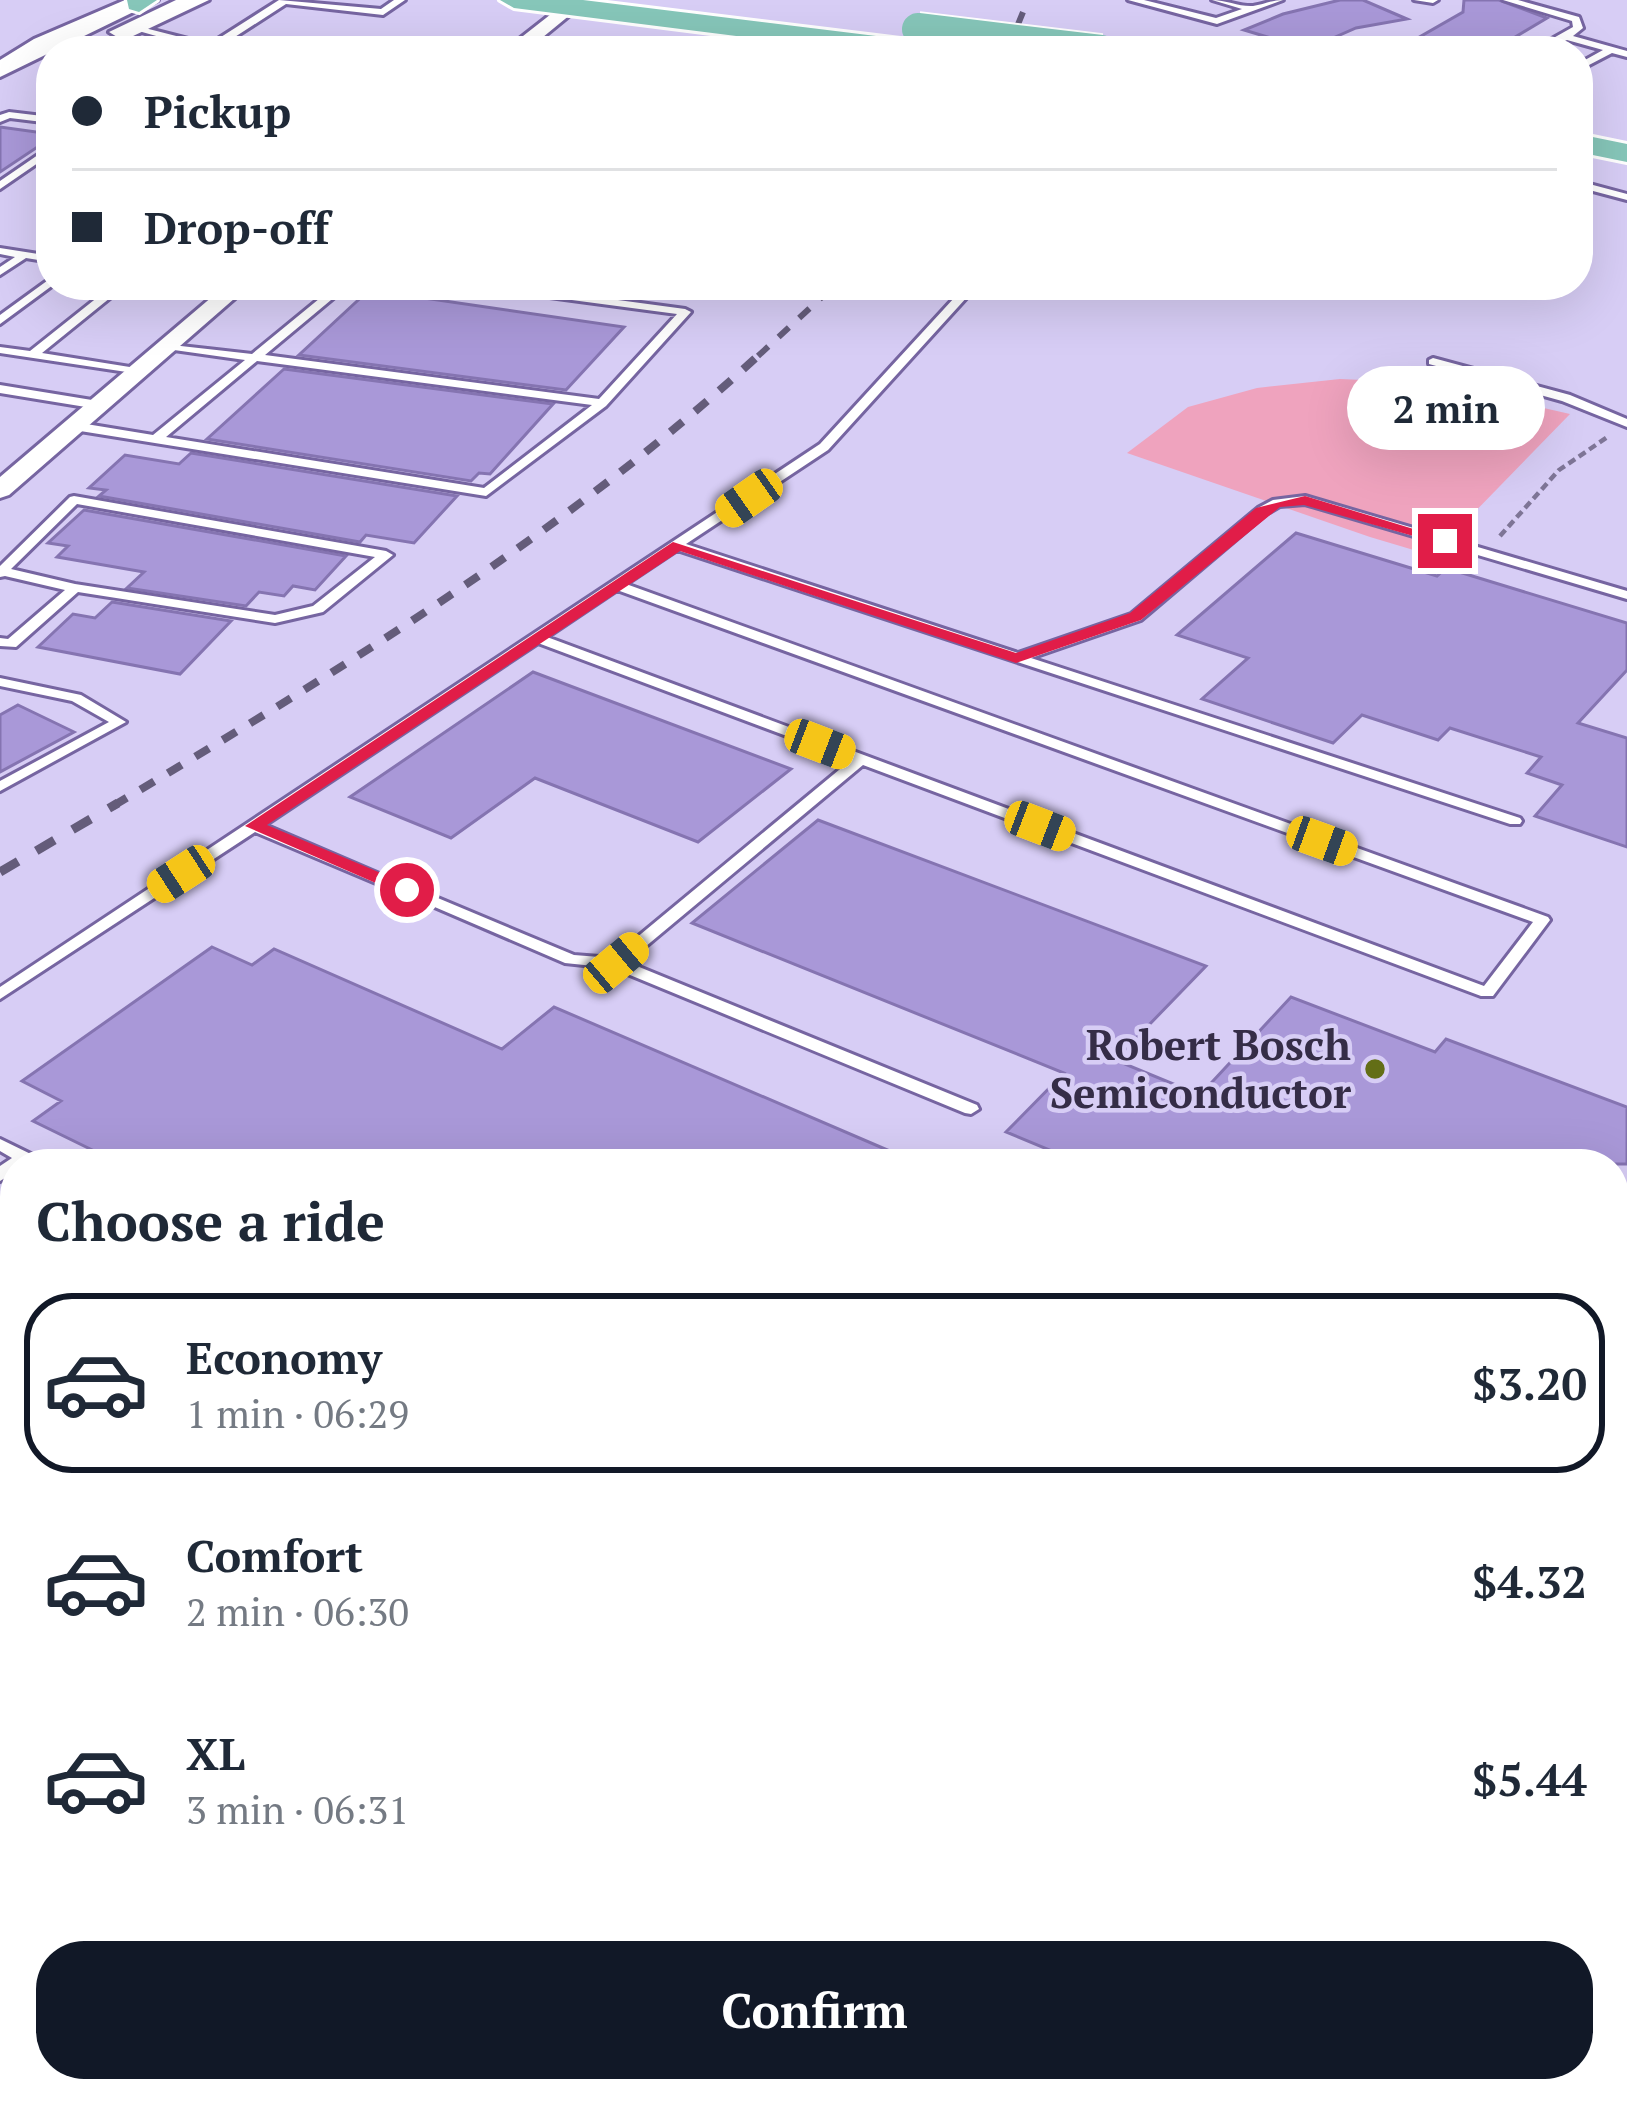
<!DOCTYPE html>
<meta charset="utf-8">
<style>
:root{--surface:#fff;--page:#f6f6f7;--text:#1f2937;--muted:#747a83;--line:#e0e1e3;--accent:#111827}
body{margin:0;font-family:"PT Serif",serif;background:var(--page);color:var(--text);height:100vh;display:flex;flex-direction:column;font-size:45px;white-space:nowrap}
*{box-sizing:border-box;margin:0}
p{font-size:39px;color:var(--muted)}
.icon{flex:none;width:66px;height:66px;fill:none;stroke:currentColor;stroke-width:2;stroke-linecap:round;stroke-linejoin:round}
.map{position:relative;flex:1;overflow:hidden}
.details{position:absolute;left:0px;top:1149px;width:1629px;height:954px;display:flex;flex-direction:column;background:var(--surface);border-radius:48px 48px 0 0;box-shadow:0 12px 48px #0002}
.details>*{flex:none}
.guide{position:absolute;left:36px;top:36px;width:1557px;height:264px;border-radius:48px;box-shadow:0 12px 48px #0002;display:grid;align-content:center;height:264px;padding:0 36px;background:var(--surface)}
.end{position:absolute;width:54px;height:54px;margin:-27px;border:15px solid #e11d48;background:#fff;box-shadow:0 0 0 6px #fff}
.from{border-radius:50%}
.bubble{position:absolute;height:84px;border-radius:42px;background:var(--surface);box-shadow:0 12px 48px #0002;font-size:39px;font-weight:700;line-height:84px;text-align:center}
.car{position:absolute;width:36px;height:72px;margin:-36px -18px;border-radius:15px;box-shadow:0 0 9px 3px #0007;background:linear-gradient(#f5c518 24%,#345 0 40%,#f5c518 0 76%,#345 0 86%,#f5c518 0)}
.guide b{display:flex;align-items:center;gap:42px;height:114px;font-size:45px}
.guide b+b{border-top:3px solid var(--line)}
.guide i{width:30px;height:30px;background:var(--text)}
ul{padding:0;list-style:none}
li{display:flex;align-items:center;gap:36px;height:180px;margin:0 24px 18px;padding:0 12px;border:6px solid transparent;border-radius:48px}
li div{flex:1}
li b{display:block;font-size:45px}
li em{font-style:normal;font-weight:700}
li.selected{border-color:var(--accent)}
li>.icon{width:108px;height:108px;stroke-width:1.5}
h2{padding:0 36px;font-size:54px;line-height:144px}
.button{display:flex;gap:24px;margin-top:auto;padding:24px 36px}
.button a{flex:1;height:138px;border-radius:48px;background:var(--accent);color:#fff;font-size:48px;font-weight:700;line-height:138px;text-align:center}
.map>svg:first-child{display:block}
.green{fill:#efa3be}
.building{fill:#a998d8;stroke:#8574b1;stroke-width:3}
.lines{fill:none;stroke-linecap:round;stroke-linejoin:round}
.service-casing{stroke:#7665a1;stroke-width:6}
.minor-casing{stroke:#7665a1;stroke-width:6}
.secondary-casing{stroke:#7665a1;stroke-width:6}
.primary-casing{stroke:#fff;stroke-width:6}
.path{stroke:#7e7596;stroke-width:4.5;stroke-dasharray:8 4.5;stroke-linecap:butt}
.service{fill:#fff;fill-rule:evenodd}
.minor{fill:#fff;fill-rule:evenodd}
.secondary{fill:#fff;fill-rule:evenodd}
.primary{fill:#86c6b9;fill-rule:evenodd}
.rail-far2{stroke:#645c7a;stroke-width:6;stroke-dasharray:14 14;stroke-linecap:butt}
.rail-far1{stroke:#645c7a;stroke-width:8;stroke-dasharray:16 16;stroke-linecap:butt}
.rail{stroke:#645c7a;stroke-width:9;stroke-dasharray:21 21;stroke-linecap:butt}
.primary-bridge-casing{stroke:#fff;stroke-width:36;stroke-linecap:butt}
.primary-bridge{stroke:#86c6b9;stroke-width:32}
.route{fill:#e11d48}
.poi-dot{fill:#636e16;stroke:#d7cdf5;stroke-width:4.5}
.labels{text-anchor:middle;stroke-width:9;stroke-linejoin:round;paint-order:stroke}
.poi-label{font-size:42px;font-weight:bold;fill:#352d47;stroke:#d7cdf5;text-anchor:end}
</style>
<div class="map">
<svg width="1627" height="2103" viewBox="0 0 1627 2103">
<rect width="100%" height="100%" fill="#d7cdf5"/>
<path class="green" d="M1340 379 1434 383 1570 414 1463 524 1467 531 1444 553 1427 554 1370 537 1127 453 1188 407 1257 388Z"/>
<path class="building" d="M1340 0H1363L1407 19 1356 28 1308 49 1244 30 1283 14Z
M1464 0H1499L1547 18 1492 51H1395L1463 12Z
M0 127 51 134V138L0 172Z
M369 290 624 327 566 390 299 355Z
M284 369 553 404 490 474 479 473 471 481 207 439Z
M191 453 457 496 414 543 366 535 360 542 99 496 106 490 89 488 125 455 179 464Z
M84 510 346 556 315 590 293 586 284 596 259 592 246 606 127 588 144 572 57 557 68 546 48 543Z
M1296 533 1437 576 1446 568 1627 623V670L1578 723 1627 738V847L1535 816 1562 785 1527 773 1541 757 1450 728 1438 740 1362 715 1333 743 1202 699 1248 658 1177 635Z
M112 602 231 621 180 674 38 647 73 614 95 618Z
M533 672 791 769 698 842 535 778 451 838 350 797Z
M18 705 74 732 0 772V715Z
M818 820 1206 966 1115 1060 1200 1095 1291 997 1435 1052 1446 1039 1627 1107V1164H1303L1273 1152 1262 1164H1083L1006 1132 1064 1073 692 923Z
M212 947 252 965 274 949 502 1049 554 1007 920 1164H121L33 1121 61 1101 22 1081Z"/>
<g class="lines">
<g class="service-casing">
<path id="service" d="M279 0 381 9 394 0H405L383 15 286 4 224 44 266 51 217 48 201 51 206 47 188 45 128 28 133 25 188 39 213 42Z
M1128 0H1144L1216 18 1242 9 1212 0C1226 0 1240 7 1253 6 1263 5 1271 0 1283 0L1217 24Z
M1414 0H1438L1433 3Z
M1503 0H1518L1579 17 1583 28 1573 36 1627 51V57L1612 53 1589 65 1578 64V58L1585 60 1603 50 1567 40 1551 47 1555 51H1544L1539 47 1541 45 1573 27 1572 21Z
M9 112 51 117V123L10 118 0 122V115Z
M51 146V154L0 189V181Z
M1578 181 1627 194V200L1578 187Z
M0 248 51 256V262L26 258 0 275V267L15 257 0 254Z
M51 278 53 285 0 324V315Z
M113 285H126L42 353 136 368 140 370V374L0 353V347L30 351Z
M336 285H349L265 355 599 399 677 314 482 288 476 285H507L685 309 691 312 606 406 486 496 74 430 68 426 74 422 153 435 245 360 167 349 163 348V344L252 354ZM257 361 592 405 484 488 166 437Z
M966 285H978L828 450 686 544 1018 653 1131 614 1258 508 1273 500 1305 496 1627 591V599L1305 504 1280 506 1266 514 1141 620 1031 658 1520 818 1522 821 1520 824H1510L677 550 626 584 1548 917 1550 920 1493 996H1481L863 765 627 962 977 1105 979 1109 971 1114 965 1113 613 968 565 963 423 902 420 899 423 896H433L574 955 612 958 851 760 538 643 265 825 412 888 415 891 412 894H402L255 832 0 999V987L820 444ZM617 590 1533 922 1484 986 547 637Z
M1433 358 1570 395 1627 419V427L1562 401 1429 364V360Z
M0 385 98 401 104 405 98 409 0 393Z
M74 496 386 551 393 555 323 612 275 623 78 592 16 647 0 646V638L8 639 65 590 5 576 0 577V566L70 497ZM77 504 375 557 313 606 275 615 75 584 11 569Z
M0 678 81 695 126 722 0 791V781L109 722 72 701 0 686Z
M0 1139 43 1160 46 1164H15V1172L0 1181V1166L12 1158 0 1151Z
M0 1383 15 1391V1407L0 1399Z
M15 1461V1478L0 1487V1470Z
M1614 1561 1627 1564V1580L1614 1577Z
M1627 1670V1686L1614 1688V1672Z
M1614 1849 1627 1854V1873L1614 1868Z
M1614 1898 1627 1904V1926L1614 1920Z
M1614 1956 1627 1959V1979L1614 1976Z
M699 2088C717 2088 735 2084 744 2103 726 2103 708 2103 699 2088Z
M934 2088H958L964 2103H940Z
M1101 2088H1127L1117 2103H1091Z
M1143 2088C1161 2088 1180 2084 1189 2103 1171 2103 1152 2103 1143 2088Z
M1239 2088H1265L1256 2103H1230Z"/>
</g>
<g class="minor-casing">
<path id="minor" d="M569 0 578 6 576 10 526 51H504Z
M226 285H250L9 495 0 498V477Z"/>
</g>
<g class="secondary-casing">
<path id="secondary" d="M125 0H158L0 77V60L34 39Z
M176 0H209L131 37 122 40 109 32Z"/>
</g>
<g class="primary-casing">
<path id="primary" d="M127 0H157L139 12 129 9Z
M500 0H583L925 42 940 51H854L514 8Z
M1578 134 1627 144V162L1578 152Z"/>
</g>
<path class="path" d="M1500 536 1559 470 1609 436"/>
<use href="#service" class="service"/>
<use href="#minor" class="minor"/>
<use href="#secondary" class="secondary"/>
<use href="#primary" class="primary"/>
<path class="rail-far2" d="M1007 51 1028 0
M758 356 835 285"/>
<path class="rail-far1" d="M113 806C339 671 567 532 761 353"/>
<path class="rail" d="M0 872 118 803"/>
<g class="primary-bridge-casing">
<path id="primary-bridge" d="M918 29 1101 51"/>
</g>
<use href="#primary-bridge" class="primary-bridge"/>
</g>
<path class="route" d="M1305 496 1453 541 1445 545 1304 505 1280 507 1141 620 1016 663 680 551 267 825 414 887V894H401L245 826 673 542 1016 653 1130 613 1256 508Z"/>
<circle class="poi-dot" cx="1375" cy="1069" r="12"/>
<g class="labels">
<g class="poi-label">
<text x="1351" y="1060">Robert Bosch<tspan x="1351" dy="48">Semiconductor</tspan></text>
</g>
</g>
</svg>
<i class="end from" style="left:407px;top:890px"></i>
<i class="end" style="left:1445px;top:541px"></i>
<div class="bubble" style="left:1347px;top:366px;width:198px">2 min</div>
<i class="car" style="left:749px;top:498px;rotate:235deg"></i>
<i class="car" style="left:820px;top:744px;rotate:111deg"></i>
<i class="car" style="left:1040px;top:826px;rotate:111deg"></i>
<i class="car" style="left:1322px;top:841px;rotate:110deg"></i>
<i class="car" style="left:181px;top:874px;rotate:237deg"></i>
<i class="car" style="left:616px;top:963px;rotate:50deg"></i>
<div class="guide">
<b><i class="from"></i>Pickup</b>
<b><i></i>Drop-off</b>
</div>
<section class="details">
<h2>Choose a ride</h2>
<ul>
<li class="selected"><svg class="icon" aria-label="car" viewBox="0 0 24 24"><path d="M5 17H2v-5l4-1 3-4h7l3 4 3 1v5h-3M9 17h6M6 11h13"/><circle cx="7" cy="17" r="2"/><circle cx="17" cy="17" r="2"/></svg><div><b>Economy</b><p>1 min · 06:29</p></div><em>$3.20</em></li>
<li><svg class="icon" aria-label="car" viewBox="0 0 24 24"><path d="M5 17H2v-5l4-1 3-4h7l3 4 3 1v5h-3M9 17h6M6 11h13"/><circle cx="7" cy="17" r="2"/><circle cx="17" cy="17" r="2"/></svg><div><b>Comfort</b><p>2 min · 06:30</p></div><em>$4.32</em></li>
<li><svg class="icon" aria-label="car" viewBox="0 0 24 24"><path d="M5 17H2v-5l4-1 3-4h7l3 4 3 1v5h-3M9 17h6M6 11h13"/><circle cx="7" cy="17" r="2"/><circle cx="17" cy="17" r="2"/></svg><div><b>XL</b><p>3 min · 06:31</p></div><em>$5.44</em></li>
</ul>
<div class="button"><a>Confirm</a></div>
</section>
</div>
